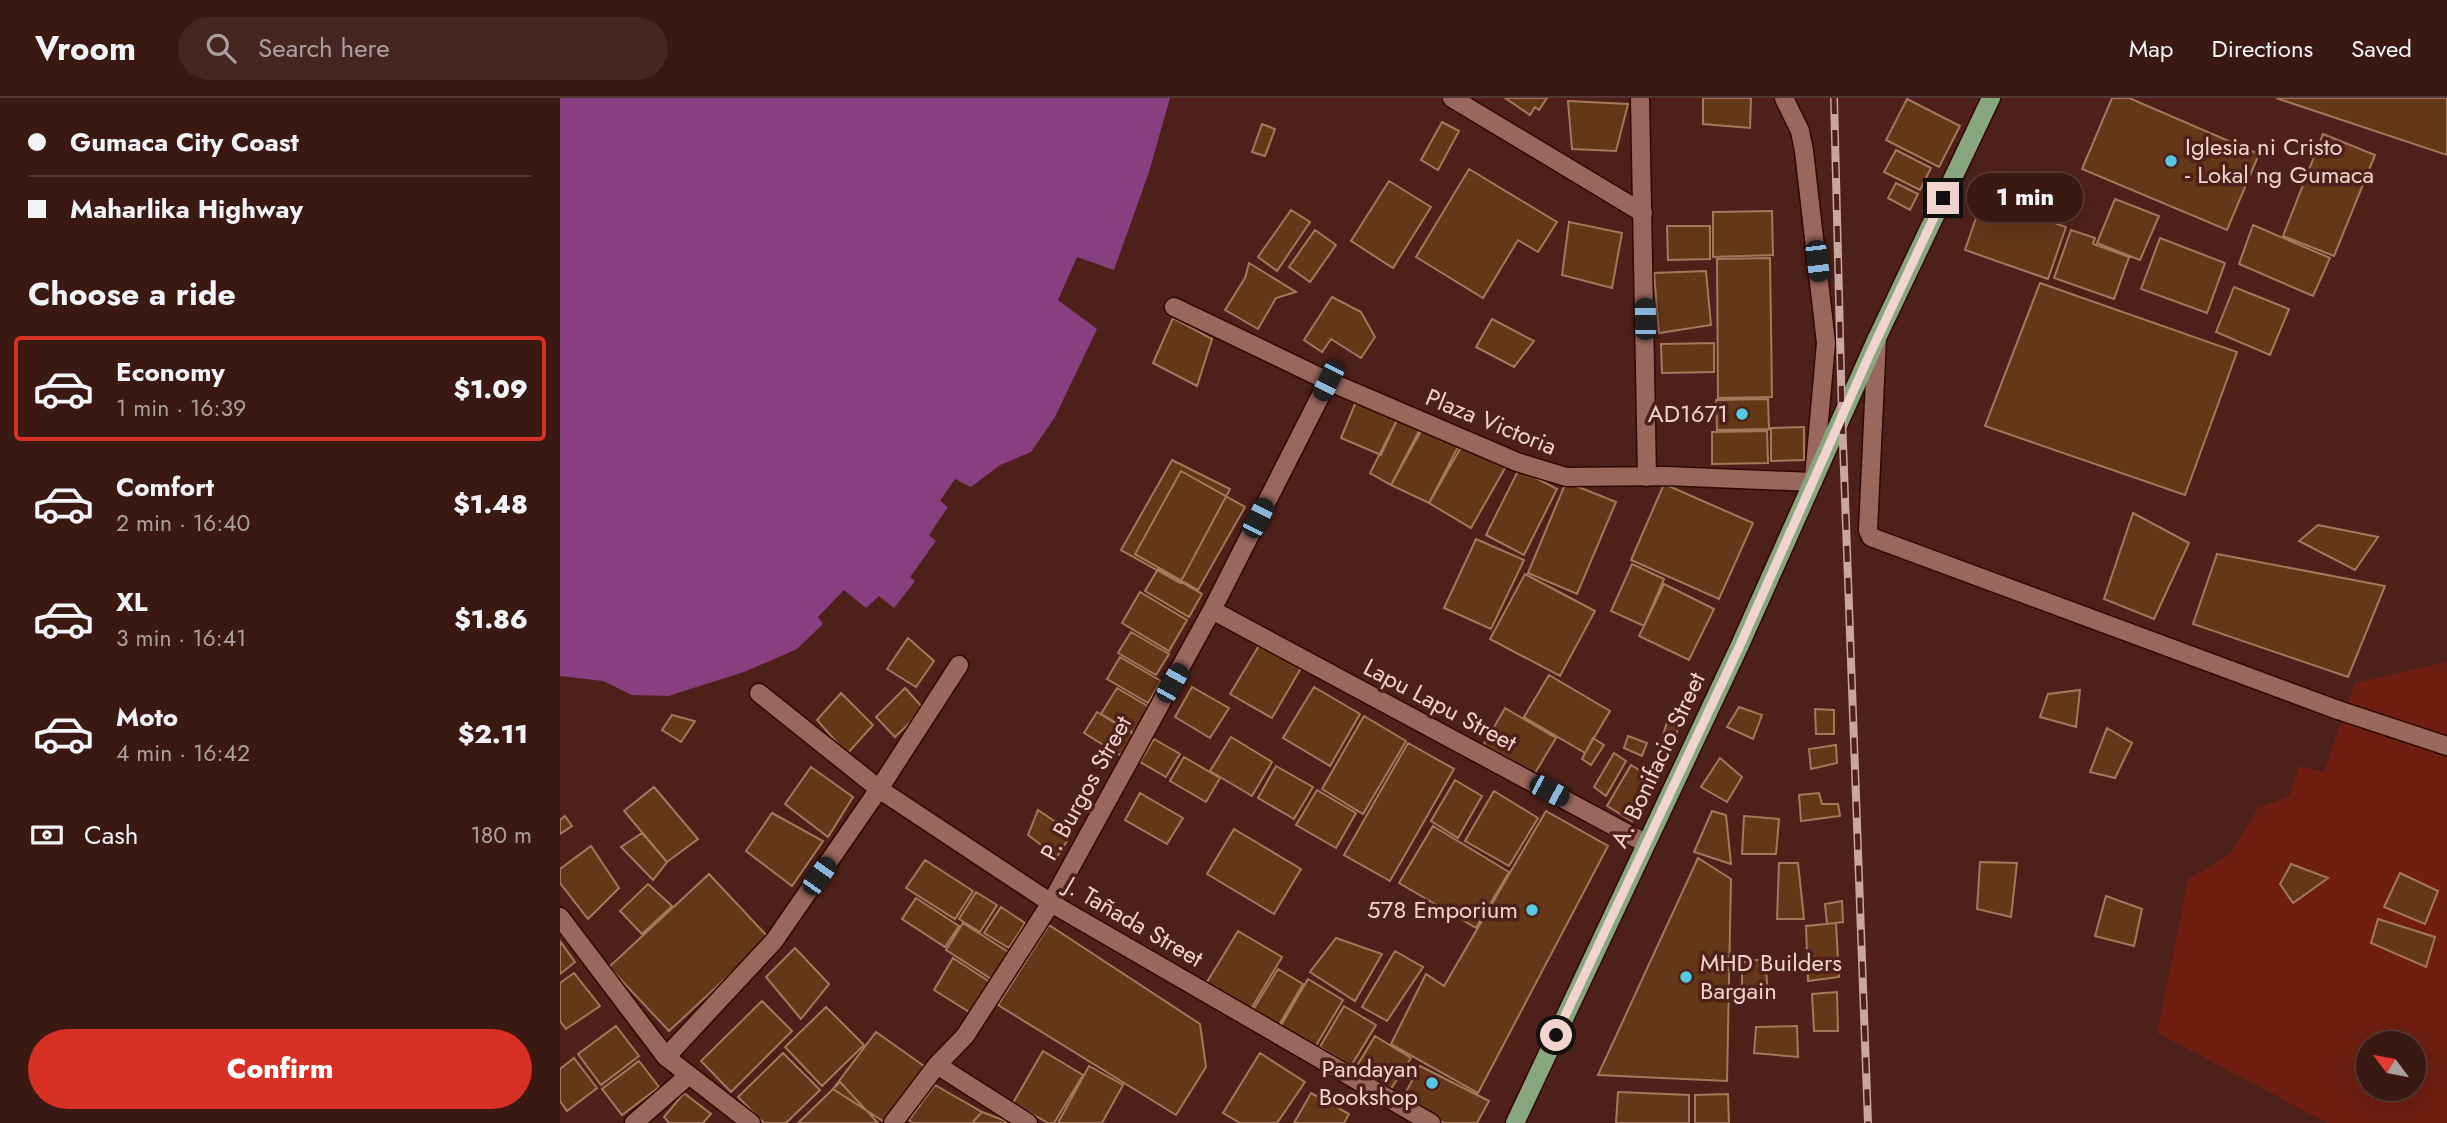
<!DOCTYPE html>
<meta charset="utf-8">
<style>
:root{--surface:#3a1913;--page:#452621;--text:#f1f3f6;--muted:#aba0a0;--line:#543833;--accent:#d93025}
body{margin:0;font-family:Jost,sans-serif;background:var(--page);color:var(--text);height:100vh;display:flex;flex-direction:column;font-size:26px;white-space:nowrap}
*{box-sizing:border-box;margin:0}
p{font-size:23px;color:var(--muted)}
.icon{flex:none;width:38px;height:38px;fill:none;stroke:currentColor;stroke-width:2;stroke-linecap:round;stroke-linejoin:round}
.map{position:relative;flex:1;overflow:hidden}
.sheet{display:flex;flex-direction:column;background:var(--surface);width:560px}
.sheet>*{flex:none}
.guide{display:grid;align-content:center;height:154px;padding:0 28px;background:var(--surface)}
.needle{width:46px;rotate:302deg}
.controls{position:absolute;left:1796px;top:933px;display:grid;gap:14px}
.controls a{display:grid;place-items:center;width:70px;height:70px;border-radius:50%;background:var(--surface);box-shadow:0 7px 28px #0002,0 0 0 2px var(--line);font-size:35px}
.end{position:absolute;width:32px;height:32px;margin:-16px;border:9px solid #f1d4cd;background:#111;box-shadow:0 0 0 4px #111}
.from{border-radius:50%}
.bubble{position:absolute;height:49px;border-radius:24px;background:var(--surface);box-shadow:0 7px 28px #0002,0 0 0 2px var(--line);font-size:23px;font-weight:800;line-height:49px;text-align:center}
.car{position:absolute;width:21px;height:42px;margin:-21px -10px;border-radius:9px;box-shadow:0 0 5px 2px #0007;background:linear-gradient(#222 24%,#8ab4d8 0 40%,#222 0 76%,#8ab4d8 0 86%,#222 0)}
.guide b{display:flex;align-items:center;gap:24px;height:66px;font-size:26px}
.guide b+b{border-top:2px solid var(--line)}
.guide i{width:18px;height:18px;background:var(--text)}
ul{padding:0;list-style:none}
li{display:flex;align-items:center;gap:21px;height:105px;margin:0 14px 10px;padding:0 14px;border:4px solid transparent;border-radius:7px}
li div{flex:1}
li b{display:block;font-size:26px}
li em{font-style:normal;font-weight:800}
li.active{border-color:var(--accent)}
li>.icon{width:63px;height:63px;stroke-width:1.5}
h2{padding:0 28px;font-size:32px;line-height:84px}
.pay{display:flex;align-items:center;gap:18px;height:77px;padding:0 28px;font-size:26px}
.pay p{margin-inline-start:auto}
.button{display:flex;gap:14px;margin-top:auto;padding:14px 28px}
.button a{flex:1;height:80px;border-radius:42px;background:var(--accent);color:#fff;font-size:28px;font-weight:800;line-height:80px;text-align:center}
header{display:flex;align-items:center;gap:42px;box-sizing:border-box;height:98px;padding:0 35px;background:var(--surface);border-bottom:2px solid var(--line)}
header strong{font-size:33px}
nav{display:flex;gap:38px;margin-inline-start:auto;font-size:24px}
.search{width:490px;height:63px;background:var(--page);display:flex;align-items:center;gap:18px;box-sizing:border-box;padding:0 24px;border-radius:38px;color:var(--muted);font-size:26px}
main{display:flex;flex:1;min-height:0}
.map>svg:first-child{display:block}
.green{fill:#6e1f12;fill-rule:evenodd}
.water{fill:#883f7f}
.building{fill:#643718;stroke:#a4785d;stroke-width:2}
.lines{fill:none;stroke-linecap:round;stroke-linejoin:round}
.service-casing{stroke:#310803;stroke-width:21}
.minor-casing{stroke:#310803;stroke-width:21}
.primary-casing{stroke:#310803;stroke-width:21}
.service{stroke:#9a675d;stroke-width:18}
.minor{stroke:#9a675d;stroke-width:18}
.primary{stroke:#89a77f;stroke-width:18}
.rail-casing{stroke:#c8a7a0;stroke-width:8}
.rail{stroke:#4d2119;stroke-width:5;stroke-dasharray:16;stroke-linecap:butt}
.route{stroke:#f1d4cd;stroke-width:9}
.poi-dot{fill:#55cae0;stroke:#4d2119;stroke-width:2.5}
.labels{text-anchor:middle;stroke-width:7;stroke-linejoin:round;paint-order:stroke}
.poi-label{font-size:24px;fill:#f1d4cd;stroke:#4d2119;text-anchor:end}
.street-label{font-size:24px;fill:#f1d4cd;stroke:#4d2119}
</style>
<header>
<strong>Vroom</strong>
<div class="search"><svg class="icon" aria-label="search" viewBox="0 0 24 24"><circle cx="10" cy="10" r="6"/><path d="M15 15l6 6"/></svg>Search here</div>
<nav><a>Map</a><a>Directions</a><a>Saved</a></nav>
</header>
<main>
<section class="sheet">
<div class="guide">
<b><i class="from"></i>Gumaca City Coast</b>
<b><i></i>Maharlika Highway</b>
</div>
<h2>Choose a ride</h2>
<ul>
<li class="active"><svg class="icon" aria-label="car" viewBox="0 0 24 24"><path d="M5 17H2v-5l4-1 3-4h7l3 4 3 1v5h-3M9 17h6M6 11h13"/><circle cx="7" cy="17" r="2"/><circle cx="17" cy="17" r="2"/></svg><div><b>Economy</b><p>1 min · 16:39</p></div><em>$1.09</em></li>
<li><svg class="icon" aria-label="car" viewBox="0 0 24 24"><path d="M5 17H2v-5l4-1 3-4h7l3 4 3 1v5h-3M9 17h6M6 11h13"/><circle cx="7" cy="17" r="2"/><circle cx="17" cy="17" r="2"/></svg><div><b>Comfort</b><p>2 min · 16:40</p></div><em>$1.48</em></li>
<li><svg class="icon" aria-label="car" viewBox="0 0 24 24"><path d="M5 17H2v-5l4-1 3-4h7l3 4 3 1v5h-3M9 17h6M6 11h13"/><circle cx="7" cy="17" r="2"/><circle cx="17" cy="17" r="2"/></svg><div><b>XL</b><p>3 min · 16:41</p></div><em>$1.86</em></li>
<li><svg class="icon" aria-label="car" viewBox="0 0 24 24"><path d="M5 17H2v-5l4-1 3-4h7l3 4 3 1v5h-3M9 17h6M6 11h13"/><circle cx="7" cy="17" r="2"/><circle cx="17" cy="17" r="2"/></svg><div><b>Moto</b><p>4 min · 16:42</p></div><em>$2.11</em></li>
</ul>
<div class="pay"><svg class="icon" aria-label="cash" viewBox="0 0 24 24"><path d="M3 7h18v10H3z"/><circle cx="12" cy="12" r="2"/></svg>Cash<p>180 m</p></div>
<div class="button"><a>Confirm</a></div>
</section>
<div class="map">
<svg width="1887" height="1025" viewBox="0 0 1887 1025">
<rect width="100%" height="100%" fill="#4d2119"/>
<path class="green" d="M1887 564V1025H1768L1597 935 1628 781 1670 756 1698 710 1729 698 1739 668 1764 674 1795 585ZM1808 945H1853V990H1808Z"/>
<path class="water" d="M0 0H610L589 74 554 172 517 159 498 202 537 231 495 319 471 354 440 367 411 389 395 381 380 403 388 409 369 437 376 443 350 479 355 483 334 510 319 498 306 510 284 492 258 519 263 526 237 551 184 574 108 598 72 597 43 583 0 578Z"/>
<path class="building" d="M945 0H987L979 12 975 9 970 17Z
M1143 0H1191L1190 30 1143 26Z
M1552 0H1569L1699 56 1667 132 1522 71Z
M1716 0H1887V57Z
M1347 1 1400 28 1379 69 1326 42Z
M1008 3 1068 6 1056 53 1012 51Z
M882 24 899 33 878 72 861 62Z
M702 26 715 31 705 58 692 54Z
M1763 36 1815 57 1774 158 1723 138Z
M1336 52 1371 70 1360 92 1324 74Z
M909 71 997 124 978 154 958 142 923 200 856 159Z
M829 83 871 109 833 170 791 143Z
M1336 85 1358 96 1350 112 1328 100Z
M1423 100 1506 129 1488 181 1405 152Z
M1555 101 1599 118 1580 162 1537 145Z
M731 112 750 124 717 173 698 159Z
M1212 113 1213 157 1153 159V114Z
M1009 124 1062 135 1052 190 1002 177Z
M1693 127 1770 160 1753 198 1679 166Z
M1107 128H1150V161L1108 162Z
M755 132 776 147 750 184 729 169Z
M1511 132 1535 140 1533 146 1569 159 1554 201 1494 180Z
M1600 140 1665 165 1647 215 1581 191Z
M1210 160 1212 299 1158 300 1157 161Z
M689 165 736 194 716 200 698 231 665 212 685 180Z
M1146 173 1151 227 1099 235 1094 175Z
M1480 185 1677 254 1625 397 1425 328Z
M1674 189 1729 211 1710 257 1656 234Z
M772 199 801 214 815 239 801 260 771 241 762 254 744 242Z
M613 220 652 241 637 288 593 265Z
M932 221 974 243 954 269 916 249Z
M1154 245V274L1102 275 1101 246Z
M797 301 838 320 821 357 781 340Z
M1208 301 1209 331 1157 332 1156 302Z
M838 320 860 331 831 387 810 375Z
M864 328 899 347 869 405 831 387Z
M1244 329V362L1211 363V330Z
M1207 333 1208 365 1152 366V334Z
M903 346 945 370 911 430 869 405Z
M612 362 670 391 620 485 561 452Z
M959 371 997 391 964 457 926 437Z
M621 373 685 409 638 492 575 456Z
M1006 384 1056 404 1017 496 968 475Z
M1104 386 1193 425 1159 501 1071 462Z
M1573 415 1629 445 1594 521 1544 501Z
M1758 427 1818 439 1795 472 1739 443Z
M916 441 964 462 931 531 884 510Z
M1657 456 1825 488 1788 579 1633 526Z
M1072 466 1104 481 1084 528 1051 513Z
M598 471 642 496 629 519 585 493Z
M965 476 1035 513 1000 578 930 541Z
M1104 486 1154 511 1129 562 1079 538Z
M580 494 627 522 609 553 562 525Z
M571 534 609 556 596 577 558 555Z
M348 540 374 563 356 589 327 571Z
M700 546 741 570 712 620 670 596Z
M560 559 601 583 588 605 547 581Z
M989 577 1050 613 1025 655 964 619Z
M632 589 669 610 650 640 615 619Z
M754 589 800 616 770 668 723 640Z
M345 590 364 611 335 639 316 619Z
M557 590 591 610 576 636 541 616Z
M1520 592 1516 629 1480 619 1488 596Z
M281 595 313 627 287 656 257 622Z
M1179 609 1202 617 1193 641 1167 629Z
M945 610 996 640 972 680 922 650Z
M1255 611 1274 612V636H1256Z
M537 614 581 641 568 662 524 635Z
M112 617 135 623 121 644 102 632Z
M804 618 846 643 803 716 762 691Z
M1108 620 1120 623 1114 644 1102 641Z
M1547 630 1572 645 1555 680 1530 674Z
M1068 638 1087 645 1082 658 1064 650Z
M671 639 712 664 692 698 650 673Z
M1033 640 1044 647 1031 667 1022 661Z
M594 641 620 656 606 679 580 664Z
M848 645 894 671 830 783 784 757Z
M1276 647 1277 665 1251 671 1249 651Z
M1054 655 1066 663 1046 698 1034 689Z
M624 659 660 680 646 704 610 683Z
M1160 660 1182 679 1167 704 1141 689Z
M1071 667 1096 682 1072 723 1047 708Z
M716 668 753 689 734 721 698 700Z
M251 669 293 699 268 739 225 706Z
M895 682 922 698 898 740 871 723Z
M94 689 138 741 107 764 64 713Z
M757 692 796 715 776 750 736 727Z
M934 693 978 720 949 768 905 743Z
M580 695 623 720 607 746 565 722Z
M1259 695 1262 706H1278L1280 718 1241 723 1239 697Z
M478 712 512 735 497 759 468 737Z
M986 713 1048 748 918 995 831 946 866 876 884 888Z
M1152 713 1166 717 1171 766 1134 754Z
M212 715 263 743 232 788 186 753Z
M5 718 12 728 0 736V722Z
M1184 718 1219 721 1216 756H1182Z
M873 728 949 774 916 830 839 785Z
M674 731 741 771 714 816 647 776Z
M82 735 107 764 93 782 61 749Z
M31 748 59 790 28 821 0 785V771Z
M1138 760 1171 781 1167 983 1038 977Z
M365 762 413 793 395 821 346 790Z
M1420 764 1457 765 1451 819 1417 811Z
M1219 765H1238L1244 821H1217Z
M1731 766 1768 780 1733 805 1720 786Z
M1840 775 1878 793 1865 826 1824 809Z
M149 776 209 840 109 933 49 869Z
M88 786 112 808 82 836 60 813Z
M416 794 437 807 420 834 399 821Z
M1546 798 1582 811 1574 848 1535 838Z
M356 800 399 828 385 849 342 821Z
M1282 803 1283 824 1267 826 1265 806Z
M441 809 465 825 449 850 424 835Z
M1818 821 1875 839 1866 869 1811 845Z
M403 825 453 857 436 884 386 852Z
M1276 825 1279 879 1248 883 1246 828Z
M489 827 640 926 646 969 616 1017 438 907Z
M678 833 722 859 688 916 644 889Z
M776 840 822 856 795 903 750 874Z
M0 843 15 864 0 876Z
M235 850 269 886 241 921 206 879Z
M835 853 863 869 827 923 802 909Z
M393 860 430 884 411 915 374 892Z
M1205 861 1208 895 1182 896V864Z
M718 871 743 886 719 927 693 912Z
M14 875 40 908 6 931 0 923V885Z
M748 881 783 902 754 951 719 931Z
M1277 894 1278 933H1254L1252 896Z
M202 903 232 933 171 994 141 963Z
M784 908 816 927 791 968 760 949Z
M266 909 304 947 262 988 225 949Z
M56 928 79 958 41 987 18 956Z
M1237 928 1238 959 1194 955 1196 929Z
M316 934 364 968 331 1025H326L273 991Z
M815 938 851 960 827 997 792 976Z
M483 953 523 977 494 1025H488L453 1005Z
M223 955 260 992 226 1025H204L178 999Z
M700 955 745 984 717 1025H680L663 1015Z
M14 960 37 990 7 1013 0 1003V971Z
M79 963 99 989 62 1017 42 991Z
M529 968 563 987 542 1025H498Z
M860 968 929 1003 917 1025H884L841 1003Z
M280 984 318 1025H238L273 991Z
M375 987 422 1014 412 1025H353L349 1022Z
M1058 994 1129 997V1025H1056Z
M124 995 151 1016 143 1025H109L104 1019Z
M751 995 789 1016 784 1025H734Z
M1168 996 1169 1025H1135V997Z
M422 1014 451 1025H412Z"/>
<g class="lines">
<g class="service-casing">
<path id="service" d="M1224 0 1240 33 1244 53 1266 245 1254 379
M1778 612 1887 648
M0 819 106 959
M377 967 468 1025"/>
</g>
<g class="minor-casing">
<path id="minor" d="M892 0 1083 115
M1080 0 1087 379
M614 209 768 283 957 364 1006 379 1106 378 1253 384
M1317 240 1308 432 1311 439 1778 612
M652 512 1085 745
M199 595 319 691 491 805 871 1025
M74 1025 128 978
M191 1025 106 959 214 843 319 691 399 567
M333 1025 377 967 405 938 491 805 652 512 768 283"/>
</g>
<g class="primary-casing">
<path id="primary" d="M955 1025 1180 547 1317 240 1431 0"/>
</g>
<use href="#service" class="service"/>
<use href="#minor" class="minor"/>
<use href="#primary" class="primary"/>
<g class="rail-casing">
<path id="rail" d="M1274 0 1282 318 1308 1025"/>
</g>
<use href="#rail" class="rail"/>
</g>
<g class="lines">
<path class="route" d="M996 937 1180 547 1308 260 1383 100"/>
</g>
<g class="poi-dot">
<circle cx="1611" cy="63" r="7"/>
<circle cx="1182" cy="316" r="7"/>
<circle cx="972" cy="812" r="7"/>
<circle cx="1126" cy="879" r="7"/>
<circle cx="872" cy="985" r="7"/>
</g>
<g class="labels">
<g class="poi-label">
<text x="1625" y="57" text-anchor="start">Iglesia ni Cristo<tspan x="1625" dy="28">- Lokal ng Gumaca</tspan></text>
<text x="1168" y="324">AD1671</text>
<text x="958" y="820">578 Emporium</text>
<text x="1140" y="873" text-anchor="start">MHD Builders<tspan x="1140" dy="28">Bargain</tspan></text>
<text x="858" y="979">Pandayan<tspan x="858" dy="28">Bookshop</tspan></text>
</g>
<g class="street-label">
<text transform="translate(931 324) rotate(22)" y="8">Plaza Victoria</text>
<text transform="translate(880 607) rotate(28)" y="8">Lapu Lapu Street</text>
<text transform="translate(1098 662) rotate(-65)" y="8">A. Bonifacio Street</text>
<text transform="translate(526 690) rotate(-61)" y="8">P. Burgos Street</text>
<text transform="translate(574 824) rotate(30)" y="8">J. Tañada Street</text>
</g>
</g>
</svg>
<div class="controls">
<a><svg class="needle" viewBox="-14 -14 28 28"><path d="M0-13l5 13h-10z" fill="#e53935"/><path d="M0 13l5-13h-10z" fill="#aba0a0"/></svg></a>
</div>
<i class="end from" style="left:996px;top:937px"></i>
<i class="end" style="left:1383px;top:100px"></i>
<div class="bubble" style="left:1407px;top:75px;width:116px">1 min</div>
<i class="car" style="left:1257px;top:163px;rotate:173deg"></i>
<i class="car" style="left:1085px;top:221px;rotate:359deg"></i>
<i class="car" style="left:768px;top:283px;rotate:207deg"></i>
<i class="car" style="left:698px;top:420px;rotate:27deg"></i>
<i class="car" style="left:612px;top:585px;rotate:29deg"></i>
<i class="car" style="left:989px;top:693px;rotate:118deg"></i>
<i class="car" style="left:259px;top:778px;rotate:35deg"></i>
</div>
</main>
